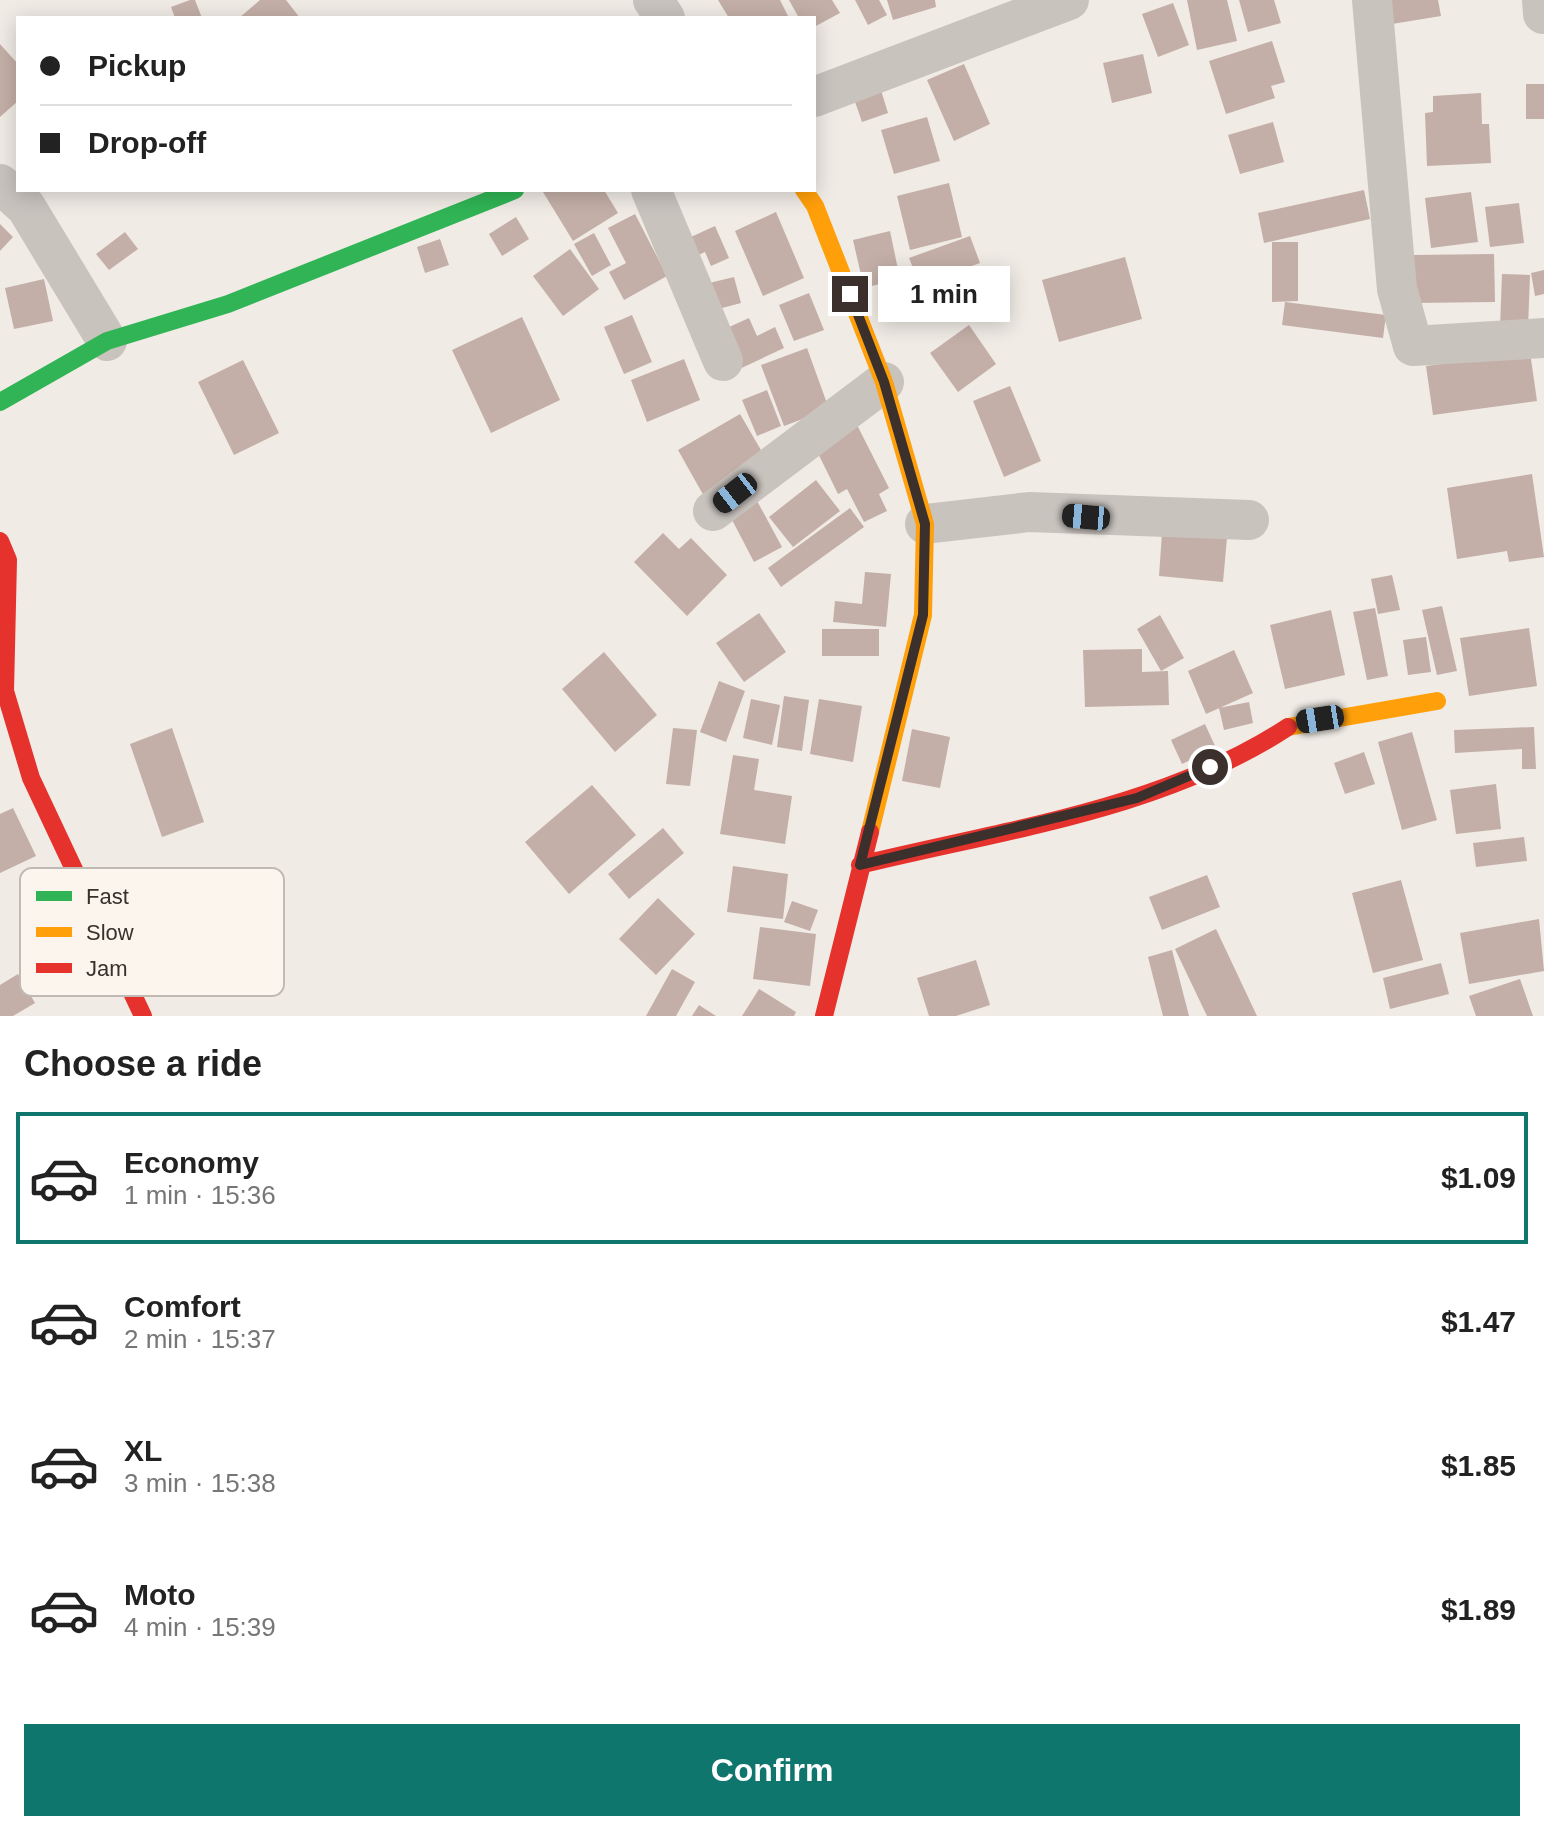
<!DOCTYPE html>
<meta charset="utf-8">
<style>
:root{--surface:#fff;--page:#f6f6f6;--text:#222;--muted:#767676;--line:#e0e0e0;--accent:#0f766e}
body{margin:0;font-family:Helvetica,sans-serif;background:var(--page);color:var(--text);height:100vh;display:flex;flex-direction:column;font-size:30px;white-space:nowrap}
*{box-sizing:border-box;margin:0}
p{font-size:26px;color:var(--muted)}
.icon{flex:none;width:44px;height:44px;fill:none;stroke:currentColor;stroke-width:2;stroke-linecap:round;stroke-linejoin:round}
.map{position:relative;height:1016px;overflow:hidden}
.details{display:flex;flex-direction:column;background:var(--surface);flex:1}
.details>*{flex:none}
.hud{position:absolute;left:16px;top:16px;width:800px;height:176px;border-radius:0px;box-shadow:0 4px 20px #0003;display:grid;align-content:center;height:176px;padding:0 24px;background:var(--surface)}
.end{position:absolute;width:36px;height:36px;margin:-18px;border:10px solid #3b302b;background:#fff;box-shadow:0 0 0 4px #fff}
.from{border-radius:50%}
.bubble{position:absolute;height:56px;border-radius:0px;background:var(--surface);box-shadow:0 4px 20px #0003;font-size:26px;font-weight:800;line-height:56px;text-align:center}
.car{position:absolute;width:24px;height:48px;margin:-24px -12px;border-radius:10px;box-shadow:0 0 6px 2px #0007;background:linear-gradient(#222 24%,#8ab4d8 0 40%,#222 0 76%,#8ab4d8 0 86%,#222 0)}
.hud b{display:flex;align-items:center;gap:28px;height:76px;font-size:30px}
.hud b+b{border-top:2px solid var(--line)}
.hud i{width:20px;height:20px;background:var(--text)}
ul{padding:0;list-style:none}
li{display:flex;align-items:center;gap:24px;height:132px;margin:0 16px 12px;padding:0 8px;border:4px solid transparent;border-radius:0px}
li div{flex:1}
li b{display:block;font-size:30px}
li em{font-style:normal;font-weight:800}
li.on{border-color:var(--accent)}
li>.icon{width:72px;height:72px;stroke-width:1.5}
h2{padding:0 24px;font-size:36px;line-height:96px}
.action{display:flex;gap:16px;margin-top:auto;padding:16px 24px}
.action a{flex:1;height:92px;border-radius:0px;background:var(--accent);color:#fff;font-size:32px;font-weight:800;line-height:92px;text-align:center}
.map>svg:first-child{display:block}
.building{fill:#c3afa7}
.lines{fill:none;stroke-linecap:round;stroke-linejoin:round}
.street{stroke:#c9c3be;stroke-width:40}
.fast{stroke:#30b455;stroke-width:18}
.slow{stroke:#ff9f0a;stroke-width:18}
.jam{stroke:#e5322d;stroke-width:18}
.route{stroke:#3b302b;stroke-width:10}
.key{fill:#fbf5ee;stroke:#c1bab4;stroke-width:2}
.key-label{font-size:22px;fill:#3b302b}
</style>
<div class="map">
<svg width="1544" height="1016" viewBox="0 0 1544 1016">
<rect width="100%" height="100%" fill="#f0ebe5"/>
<path class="building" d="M190 0H195L202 18H175L171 7Z
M260 0H286L300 18H239Z
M718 0H780L789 18H729Z
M789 0H832L840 13 814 27V18H799Z
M855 0H879L887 15 868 25Z
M887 0H935L936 7 893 20Z
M1187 0H1227L1237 41 1197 50Z
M1239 0H1274L1281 23 1248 32Z
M1388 0H1438L1441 16 1392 24Z
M1173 3 1189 45 1158 57 1142 14Z
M1272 41 1285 82 1271 86 1275 98 1226 114 1209 61Z
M0 44 18 64V101L0 117Z
M1143 54 1152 93 1112 103 1103 63Z
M964 64 990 124 954 141 927 80Z
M1526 84H1544V119H1526Z
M880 87 888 113 862 122 853 96Z
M1481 93 1482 124H1489L1491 163 1427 166 1425 113 1433 112V96Z
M927 117 940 161 894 174 881 130Z
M1273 122 1284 162 1240 174 1228 135Z
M949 183 962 237 910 250 897 196Z
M546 190H604L618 213 573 241 543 192Z
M1364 190 1370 219 1264 243 1258 213Z
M1471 192 1478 242 1431 248 1425 198Z
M1519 203 1524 243 1490 247 1485 207Z
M776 212 804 278 763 296 735 231Z
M635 214 667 276 624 300 609 272 626 263 608 228Z
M516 217 529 239 502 256 489 234Z
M0 224 13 237 0 251Z
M715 226 729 258 711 266 705 252 688 260 680 242Z
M890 231 900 279 864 288 853 240Z
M125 232 138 249 109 270 96 254Z
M594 233 611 265 592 276 574 244Z
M970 236 980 263 920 285 909 258Z
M440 239 449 265 425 273 417 247Z
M1272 242H1298V301L1272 302Z
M570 249 599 289 563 316 533 276Z
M1494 254 1495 302 1414 303V255Z
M1125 257 1142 319 1059 342 1042 280Z
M1544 270V294L1535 296 1531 273Z
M1502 274 1530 275 1528 328H1500Z
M734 277 741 303 707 312 701 285Z
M44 279 53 321 14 329 5 288Z
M809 293 824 330 794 341 779 305Z
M1285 302 1386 315 1383 338 1282 325Z
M632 315 652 362 624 374 604 327Z
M522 317 560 400 491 433 452 350Z
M749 318 757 336 775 327 784 348 733 372 716 333Z
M969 325 996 364 958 392 930 353Z
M807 348 829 409 784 426 761 365Z
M1530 352 1537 401 1433 415 1426 366Z
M684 359 700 400 647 422 631 380Z
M243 360 279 433 234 455 198 382Z
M1010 386 1041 461 1004 477 973 401Z
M767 390 781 426 757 436 742 400Z
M740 414 768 462 705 498 678 450Z
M855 421 889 488 879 494 887 511 864 522 847 489 838 494 813 443Z
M1532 474 1544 557 1509 562 1507 551 1457 559 1447 488Z
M816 480 840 511 793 547 769 517Z
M756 499 782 547 754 562 729 514Z
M850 508 864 527 781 587 768 568Z
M663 533 679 549 691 538 727 575 687 616 634 562Z
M1162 533 1227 538 1223 582 1159 576Z
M865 572 891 574 886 627 833 622 835 601 862 604Z
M1392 575 1400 610 1378 614 1371 579Z
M1442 606 1457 671 1437 675 1422 610Z
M1375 608 1388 676 1367 680 1353 612Z
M1331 610 1345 675 1285 689 1270 625Z
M759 613 786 652 744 682 716 643Z
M1160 615 1184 658 1161 671 1137 629Z
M1529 628 1537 686 1469 696 1460 638Z
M822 629H879V656H822Z
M1426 637 1431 672 1408 675 1403 640Z
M1142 649V672L1168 671 1169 705 1085 707 1083 650Z
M1234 650 1253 693 1206 714 1188 671Z
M604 652 657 715 615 752 562 689Z
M719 681 745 691 726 742 700 732Z
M784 696 809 700 802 751 777 747Z
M751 699 780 705 772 745 743 738Z
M819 699 862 706 853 762 810 754Z
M1249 702 1253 723 1224 730 1219 708Z
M1205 724 1216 748 1182 764 1171 740Z
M1534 727 1536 769H1522V749L1455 753 1454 730Z
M172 728 204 822 162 837 130 744Z
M673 728 697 730 690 786 666 784Z
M912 729 950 737 940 788 902 781Z
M1412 732 1437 820 1402 830 1378 742Z
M1364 752 1375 784 1345 794 1334 763Z
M733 755 759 759 754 790 792 796 785 844 720 834Z
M1496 784 1501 829 1456 834 1450 790Z
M592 785 636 835 569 894 525 842Z
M13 808 36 856 0 873V814Z
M663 828 684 853 629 899 608 874Z
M1524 837 1527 861 1476 867 1473 843Z
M733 866 788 874 783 919 727 912Z
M1207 875 1220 907 1162 930 1149 897Z
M1401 880 1423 960 1373 973 1352 893Z
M658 898 695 934 656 975 619 939Z
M792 901 818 910 810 931 784 922Z
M1539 919 1544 971 1469 984 1460 933Z
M760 927 816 934 810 986 753 979Z
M1216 929 1257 1016H1207L1175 949Z
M82 947 93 972 38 997 27 972Z
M1172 950 1189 1016H1163L1148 957Z
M976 960 990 1005 956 1016H929L917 978Z
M1441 963 1449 994 1390 1009 1383 978Z
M672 969 695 982 676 1016H646Z
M18 974 35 1003 13 1016H0V985Z
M1520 979 1533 1016H1476L1469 996Z
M759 989 796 1012 794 1016H742Z
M699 1005 716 1016H692Z"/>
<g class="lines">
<path class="street" d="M653 0 665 18
M1372 0 1397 289 1413 346 1544 338
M1542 0 1543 14
M814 97 1069 0
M0 184 26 207 107 341
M651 190 723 361
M713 511 884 382
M925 524 1029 512 1249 520"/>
<path class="fast" d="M0 402 107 341 228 304 515 190"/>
<path class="slow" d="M804 190 815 206 884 382 925 524 923 615 870 832
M1288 727 1437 701"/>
<path class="jam" d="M0 541 8 560 5 691 31 778 143 1016
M860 865C1003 830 1163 809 1288 727
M824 1016 870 832"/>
</g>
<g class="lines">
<path class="route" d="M850 294 884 382 925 524 923 615 860 865 1137 798 1210 767"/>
</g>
<rect x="20" y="868" width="264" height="128" rx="12" class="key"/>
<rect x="36" y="891" width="36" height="10" fill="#30b455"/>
<rect x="36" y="927" width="36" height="10" fill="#ff9f0a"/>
<rect x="36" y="963" width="36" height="10" fill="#e5322d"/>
<g class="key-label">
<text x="86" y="904">Fast</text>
<text x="86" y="940">Slow</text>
<text x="86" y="976">Jam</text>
</g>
</svg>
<i class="end from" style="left:1210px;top:767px"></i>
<i class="end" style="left:850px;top:294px"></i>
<div class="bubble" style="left:878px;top:266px;width:132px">1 min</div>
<i class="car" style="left:735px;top:493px;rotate:232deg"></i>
<i class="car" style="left:1086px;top:517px;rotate:275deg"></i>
<i class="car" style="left:1320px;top:719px;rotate:261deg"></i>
<div class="hud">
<b><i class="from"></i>Pickup</b>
<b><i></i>Drop-off</b>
</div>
</div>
<section class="details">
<h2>Choose a ride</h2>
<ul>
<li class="on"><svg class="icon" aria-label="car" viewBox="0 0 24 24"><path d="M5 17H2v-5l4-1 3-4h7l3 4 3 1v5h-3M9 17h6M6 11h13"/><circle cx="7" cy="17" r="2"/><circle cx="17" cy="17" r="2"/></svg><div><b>Economy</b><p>1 min · 15:36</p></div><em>$1.09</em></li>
<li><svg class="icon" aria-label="car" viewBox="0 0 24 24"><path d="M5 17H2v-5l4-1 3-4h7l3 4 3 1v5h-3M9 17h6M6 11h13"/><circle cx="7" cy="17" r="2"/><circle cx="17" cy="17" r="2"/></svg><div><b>Comfort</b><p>2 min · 15:37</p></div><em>$1.47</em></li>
<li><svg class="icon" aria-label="car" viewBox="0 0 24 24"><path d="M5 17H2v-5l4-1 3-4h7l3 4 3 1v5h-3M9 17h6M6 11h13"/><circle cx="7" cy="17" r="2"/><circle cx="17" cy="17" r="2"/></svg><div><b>XL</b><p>3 min · 15:38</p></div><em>$1.85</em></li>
<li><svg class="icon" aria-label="car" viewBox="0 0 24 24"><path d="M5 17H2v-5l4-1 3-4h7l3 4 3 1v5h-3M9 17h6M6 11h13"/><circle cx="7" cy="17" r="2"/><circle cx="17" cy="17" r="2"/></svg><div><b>Moto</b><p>4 min · 15:39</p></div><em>$1.89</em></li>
</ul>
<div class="action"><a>Confirm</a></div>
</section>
